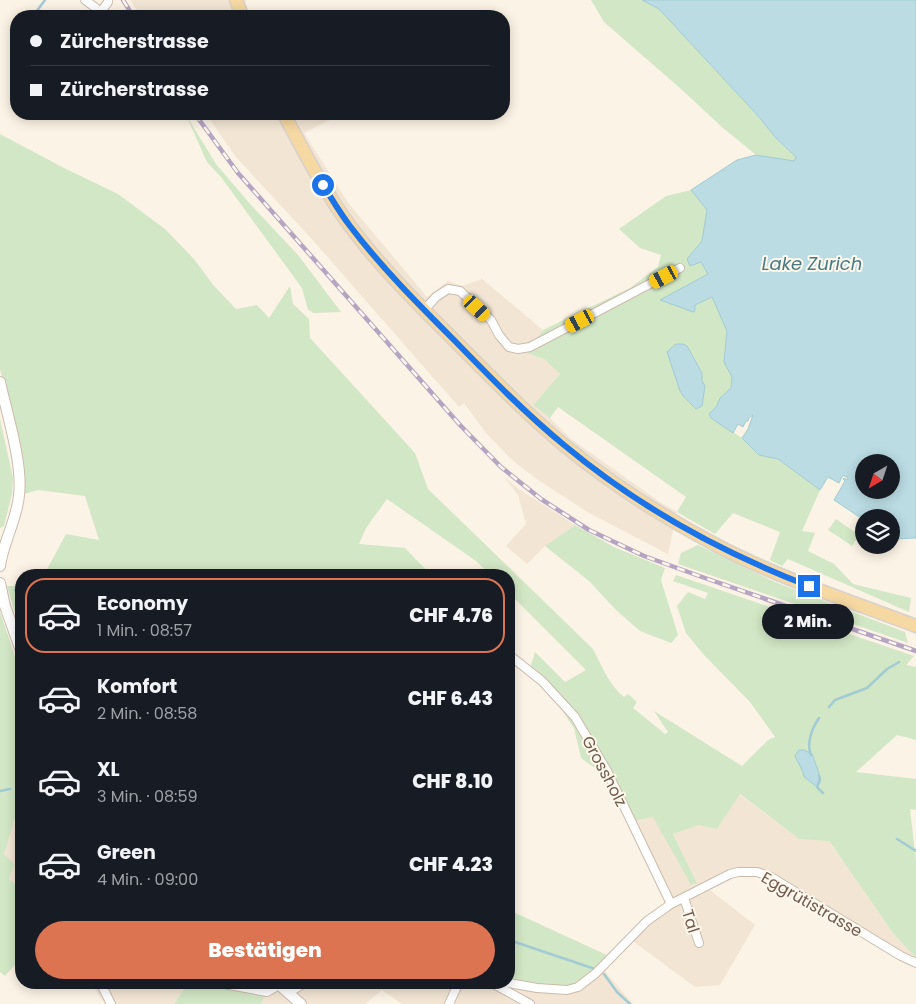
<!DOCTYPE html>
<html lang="de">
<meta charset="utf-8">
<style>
:root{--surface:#171b24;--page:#242831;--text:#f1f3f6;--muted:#9ea1a6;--line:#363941;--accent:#dc7452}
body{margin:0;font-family:Poppins,sans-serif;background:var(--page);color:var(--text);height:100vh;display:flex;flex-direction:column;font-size:19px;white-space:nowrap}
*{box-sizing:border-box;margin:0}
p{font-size:16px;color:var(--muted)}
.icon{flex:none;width:28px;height:28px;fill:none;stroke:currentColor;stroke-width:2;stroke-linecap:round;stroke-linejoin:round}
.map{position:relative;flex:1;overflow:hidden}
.drawer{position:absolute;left:15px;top:569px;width:500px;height:420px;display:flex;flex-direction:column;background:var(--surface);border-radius:20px;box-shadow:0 2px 12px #0003}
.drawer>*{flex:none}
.banner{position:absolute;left:10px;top:10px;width:500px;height:110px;border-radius:20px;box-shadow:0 2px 12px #0003;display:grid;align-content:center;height:110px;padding:0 20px;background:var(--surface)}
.needle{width:32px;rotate:219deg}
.controls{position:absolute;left:855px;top:454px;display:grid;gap:10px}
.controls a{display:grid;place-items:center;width:45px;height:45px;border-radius:50%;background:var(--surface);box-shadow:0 2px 12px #0003;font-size:25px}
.end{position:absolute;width:22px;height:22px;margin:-11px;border:6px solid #1a73e8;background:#fff;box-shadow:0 0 0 2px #fff}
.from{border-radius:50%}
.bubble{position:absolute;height:35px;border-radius:18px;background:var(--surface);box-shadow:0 2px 12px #0003;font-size:16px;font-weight:800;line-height:35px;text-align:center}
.car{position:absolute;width:15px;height:30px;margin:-15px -8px;border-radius:6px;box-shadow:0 0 4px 1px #0007;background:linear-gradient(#f5c518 24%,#345 0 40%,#f5c518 0 76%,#345 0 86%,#f5c518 0)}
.banner b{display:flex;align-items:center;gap:18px;height:48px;font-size:19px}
.banner b+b{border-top:1px solid var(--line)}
.banner i{width:12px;height:12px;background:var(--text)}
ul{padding:9px 0 0;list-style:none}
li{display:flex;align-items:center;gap:15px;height:75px;margin:0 10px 8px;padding:0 10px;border:2px solid transparent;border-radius:20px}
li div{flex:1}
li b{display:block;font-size:19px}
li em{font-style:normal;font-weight:800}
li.active{border-color:var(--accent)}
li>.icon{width:45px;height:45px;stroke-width:1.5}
.button{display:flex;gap:10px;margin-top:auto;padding:10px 20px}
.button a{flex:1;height:58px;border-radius:30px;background:var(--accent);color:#fff;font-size:20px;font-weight:800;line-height:58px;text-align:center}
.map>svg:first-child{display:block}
.residential{fill:#f2e5d4}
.green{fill:#d2e7c5}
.water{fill:#bbdce3;stroke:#a2cbd4;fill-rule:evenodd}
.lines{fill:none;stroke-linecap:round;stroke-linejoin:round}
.stream{stroke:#a2cbd4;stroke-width:2.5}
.minor-casing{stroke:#ccbbac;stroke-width:10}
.tertiary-casing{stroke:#ccbbac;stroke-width:12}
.primary-casing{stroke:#d8d1cd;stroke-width:15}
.minor{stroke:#fff;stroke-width:8}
.tertiary{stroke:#fff;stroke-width:10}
.primary{stroke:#f5d8a2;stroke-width:12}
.rail-casing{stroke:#b6a4c3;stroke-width:4.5}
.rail{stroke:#fef7eb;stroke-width:2.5;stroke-dasharray:8;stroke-linecap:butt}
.route{stroke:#1a73e8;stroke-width:6}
.labels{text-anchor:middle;stroke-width:4;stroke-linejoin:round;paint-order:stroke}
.street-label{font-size:16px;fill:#725a4c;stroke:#fef7eb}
.water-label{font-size:18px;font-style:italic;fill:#477984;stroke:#fef7eb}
</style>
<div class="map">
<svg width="916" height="1004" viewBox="0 0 916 1004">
<rect width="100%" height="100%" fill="#fbf3e5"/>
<path class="residential" d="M130 0H247L245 2 251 16H146L142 10 138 12Z
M206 114H341L304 133 349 204 427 297 448 281 462 286 482 279 543 330 526 353 544 359 560 374 533 405 550 418 571 439 660 502 677 512 668 554 589 513 538 480 511 459 486 433 464 403 459 407 310 237 236 157Z
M504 477 519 489 575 525 545 546 527 564 506 546 526 524 518 495Z
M21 784V889L9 879 4 854 17 812 15 791Z
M739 794 799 839 828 840 893 933 916 958V962L771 877 749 871 706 887 755 925 720 985 695 987 630 939 671 904 628 822 653 816 692 885 697 882 673 834 699 825 717 829Z
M602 968 633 1004H402L382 990 365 1004H261L267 992 276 983 503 982Z
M91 983H188L174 1004H105Z"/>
<path class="green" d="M591 0H642L659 9 759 117 775 137 796 157 794 161 756 155 723 128 681 89 604 22Z
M186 115 216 164 251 205 298 255 341 312 314 313 308 310 302 288 221 177 207 162Z
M0 134 64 168 118 194 165 229 194 259 214 286 236 309 257 305 269 318 290 286 293 304 309 319 310 338 415 453 428 489 593 649C602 666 609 685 624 697L628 694 637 702 633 708 665 734 668 732 654 711 742 766 768 740 775 737 750 702 704 655 686 633 677 606 688 592 705 599 708 593 673 581 676 575 914 656 906 665 916 667V740L897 735 856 772 916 779V810L910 809 916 861V958L893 933 829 841 799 839 740 794 717 829 699 825 673 834 697 883 691 885 653 817 628 822 603 774 581 758 574 728 531 665 535 652 565 682 586 670 509 593V575H491L476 561 387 499 366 528 359 544 405 548 431 575H44L66 534 99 540 85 496 38 490 24 494 8 402 0 369Z
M691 190 708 210 701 262 708 274 661 300 693 312 695 305 712 297 727 331 724 362 732 377 731 389 720 398 717 406 709 415 711 418 742 438 759 455 778 459 820 490 802 531 815 533 808 551 834 564 853 584 911 598 909 612 788 559 782 566 770 560 780 532 733 513 715 534 677 512 686 497 558 407 550 418 533 405 560 374 544 359 526 353 543 330 630 288 658 267 661 255 640 248 619 229 666 196Z
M0 419 13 478 12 494 4 526 0 528Z
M836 519 859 535 852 546 828 530Z
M575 525 614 547 665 568 661 580 678 635 671 643 640 631 616 610 589 581 545 546Z
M698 545 775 582 905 632 908 643 678 564 681 553Z
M7 586H21V632Z
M0 612 21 674V784L15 791 17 812 4 854 14 864 9 879 21 889V958L5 976 0 972Z
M509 910 609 956 578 987 509 982Z
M276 982 267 992 261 1004H174L188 983Z"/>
<path class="water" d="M642 0H916V538L893 539 891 538V518H864V520L834 500 845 481 843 479 844 478 847 480 848 478 843 475 839 483 828 477 820 490 778 459 759 455 742 438 748 429 753 415 749 418 748 421H746L743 427 738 424 733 433 711 418 709 414 717 406 720 398 731 388 732 377 724 362 727 331 712 297 695 305V311L693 312 660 300 708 274 701 262 690 266 687 259 702 241 707 210 691 190 737 160 756 155 794 161 796 157 775 137 759 117 659 9ZM864 462H891V490H864Z
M676 344H683L687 346 702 373V381L705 386 702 406 696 409 684 397 680 391 667 352Z
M799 750H804L812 754 819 773 820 783 816 786 804 777C803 769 798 764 795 756Z"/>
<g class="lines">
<path class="stream" d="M33 16 45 0
M15 590 21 597
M829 707 835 700 867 688 887 669 899 662
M811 755C806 744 812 728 819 718
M819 776 820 779 817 787 823 793
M21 779V778
M0 791 10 789
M897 839 916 851
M509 940 595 969
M604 974 617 992 630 1004"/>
<g class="minor-casing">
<path id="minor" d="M85 0 107 16
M101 12 108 2
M424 310 436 297 448 289 460 291 491 320 499 335 509 347 518 349 530 347 680 268
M509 655 542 681 575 717 607 771 671 904
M684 898 699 943
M100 982 111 1004
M213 982 267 992 279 985
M490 982 530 1004
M503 982 537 988 567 990 578 987 596 973 647 921 671 904 730 874 738 872H757L771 877 901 956 916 963
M288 993 306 982
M449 1004 459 982"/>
</g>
<g class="tertiary-casing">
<path id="tertiary" d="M0 382C7 414 23 464 19 495 17 520 3 542 0 566
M0 583 5 606 21 651
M276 982 301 1004"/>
</g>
<g class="primary-casing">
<path id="primary" d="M236 0 242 16
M284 114C304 152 324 191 350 226 379 265 414 300 448 334 486 372 523 411 564 445 611 484 663 517 718 546 781 579 850 601 916 626"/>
</g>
<use href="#minor" class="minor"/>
<use href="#tertiary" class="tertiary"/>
<use href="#primary" class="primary"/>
<g class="rail-casing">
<path id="rail" d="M123 0 133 16
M195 114 238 173 460 425 501 467 541 499 589 530 644 556 702 577 916 651"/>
</g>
<use href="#rail" class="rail"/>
</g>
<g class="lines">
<path class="route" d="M323 185C332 199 340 213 350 226 381 267 418 304 455 341 490 377 525 413 564 445 637 506 720 552 809 586"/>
</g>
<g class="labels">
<g class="street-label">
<text transform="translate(605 771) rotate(62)" y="6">Grossholz</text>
<text transform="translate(812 904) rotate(30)" y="6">Eggrütistrasse</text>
<text transform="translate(691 921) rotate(72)" y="6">Tal</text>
</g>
<g class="water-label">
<text x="812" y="270">Lake Zurich</text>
</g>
</g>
</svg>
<div class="controls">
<a><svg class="needle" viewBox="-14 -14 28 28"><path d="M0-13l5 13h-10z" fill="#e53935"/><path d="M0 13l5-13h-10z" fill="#9ea1a6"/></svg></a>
<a><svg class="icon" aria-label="layers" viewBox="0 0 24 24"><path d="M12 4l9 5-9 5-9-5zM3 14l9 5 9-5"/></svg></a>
</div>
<i class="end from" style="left:323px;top:185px"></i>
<i class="end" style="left:809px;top:586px"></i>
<div class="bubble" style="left:762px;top:604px;width:92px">2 Min.</div>
<i class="car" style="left:664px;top:277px;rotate:242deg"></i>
<i class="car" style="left:477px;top:308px;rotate:133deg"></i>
<i class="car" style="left:580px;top:321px;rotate:242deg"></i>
<div class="banner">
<b><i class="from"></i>Zürcherstrasse</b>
<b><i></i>Zürcherstrasse</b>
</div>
<section class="drawer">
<ul>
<li class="active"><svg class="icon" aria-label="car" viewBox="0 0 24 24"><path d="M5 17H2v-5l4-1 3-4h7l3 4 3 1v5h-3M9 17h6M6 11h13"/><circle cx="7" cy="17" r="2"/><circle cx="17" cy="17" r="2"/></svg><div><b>Economy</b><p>1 Min. · 08:57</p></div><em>CHF 4.76</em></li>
<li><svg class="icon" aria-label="car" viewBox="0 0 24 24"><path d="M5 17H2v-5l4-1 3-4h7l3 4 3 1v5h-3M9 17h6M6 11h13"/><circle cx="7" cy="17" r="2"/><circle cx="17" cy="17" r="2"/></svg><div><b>Komfort</b><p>2 Min. · 08:58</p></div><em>CHF 6.43</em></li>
<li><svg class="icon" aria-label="car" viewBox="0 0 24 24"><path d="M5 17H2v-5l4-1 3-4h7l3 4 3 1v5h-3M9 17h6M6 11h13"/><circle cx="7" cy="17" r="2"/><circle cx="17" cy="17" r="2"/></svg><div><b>XL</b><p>3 Min. · 08:59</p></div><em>CHF 8.10</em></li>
<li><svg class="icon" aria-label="car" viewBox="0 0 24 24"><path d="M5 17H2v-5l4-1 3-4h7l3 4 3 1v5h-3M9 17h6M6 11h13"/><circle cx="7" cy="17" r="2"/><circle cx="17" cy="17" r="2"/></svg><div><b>Green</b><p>4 Min. · 09:00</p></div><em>CHF 4.23</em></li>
</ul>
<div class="button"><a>Bestätigen</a></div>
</section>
</div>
